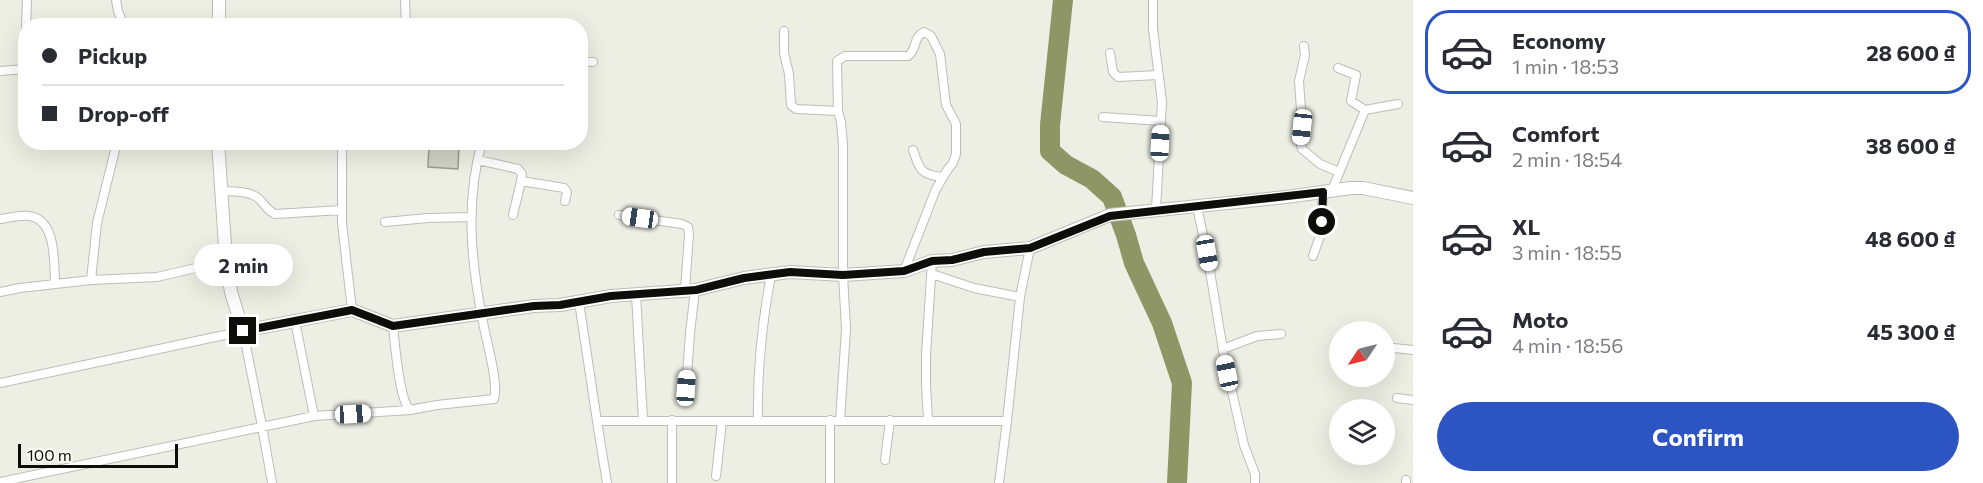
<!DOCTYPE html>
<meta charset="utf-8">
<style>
:root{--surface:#fff;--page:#f2f2f3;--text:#2b2b33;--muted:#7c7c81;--line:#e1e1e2;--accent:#2d54c3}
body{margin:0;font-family:Commissioner,sans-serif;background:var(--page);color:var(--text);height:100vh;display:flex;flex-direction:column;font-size:22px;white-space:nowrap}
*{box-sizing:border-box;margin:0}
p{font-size:20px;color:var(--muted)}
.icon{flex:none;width:33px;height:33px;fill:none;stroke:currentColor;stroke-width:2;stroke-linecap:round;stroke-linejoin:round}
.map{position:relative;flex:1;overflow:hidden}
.sheet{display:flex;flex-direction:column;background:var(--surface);width:570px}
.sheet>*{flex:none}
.banner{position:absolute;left:18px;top:18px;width:570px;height:132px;border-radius:24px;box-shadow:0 6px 24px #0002;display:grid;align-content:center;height:132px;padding:0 24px;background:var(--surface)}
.needle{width:39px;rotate:235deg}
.tools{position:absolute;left:1329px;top:321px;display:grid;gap:12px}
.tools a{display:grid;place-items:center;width:66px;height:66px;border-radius:50%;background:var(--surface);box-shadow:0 6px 24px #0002;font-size:30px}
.scale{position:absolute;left:18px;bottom:15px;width:160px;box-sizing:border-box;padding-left:6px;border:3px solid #0d0d0a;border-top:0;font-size:16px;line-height:21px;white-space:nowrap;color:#0d0d0a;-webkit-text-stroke:4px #fafcf1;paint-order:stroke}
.end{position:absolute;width:27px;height:27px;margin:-14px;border:8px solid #0d0d0a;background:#fff;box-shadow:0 0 0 3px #fff}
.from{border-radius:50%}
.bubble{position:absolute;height:42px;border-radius:21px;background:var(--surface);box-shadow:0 6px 24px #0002;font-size:20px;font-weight:700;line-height:42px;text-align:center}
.car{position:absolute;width:18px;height:36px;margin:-18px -9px;border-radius:8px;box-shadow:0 0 4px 2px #0007;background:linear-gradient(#fff 24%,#345 0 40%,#fff 0 76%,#345 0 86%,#fff 0)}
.banner b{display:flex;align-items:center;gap:21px;height:57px;font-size:22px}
.banner b+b{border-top:2px solid var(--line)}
.banner i{width:15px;height:15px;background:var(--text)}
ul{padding:10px 0 0;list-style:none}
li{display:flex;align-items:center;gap:18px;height:84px;margin:0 12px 9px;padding:0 12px;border:3px solid transparent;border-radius:24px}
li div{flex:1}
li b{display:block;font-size:22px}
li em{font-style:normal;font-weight:700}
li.selected{border-color:var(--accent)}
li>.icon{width:54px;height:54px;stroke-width:1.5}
.primary-button{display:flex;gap:12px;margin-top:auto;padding:12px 24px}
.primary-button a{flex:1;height:69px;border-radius:36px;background:var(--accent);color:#fff;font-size:24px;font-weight:700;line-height:69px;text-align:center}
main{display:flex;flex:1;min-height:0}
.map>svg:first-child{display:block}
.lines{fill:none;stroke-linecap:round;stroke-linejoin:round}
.river{stroke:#8e9665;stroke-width:20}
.building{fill:#d1d3c8;stroke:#9a9b91;stroke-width:1.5}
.street-casing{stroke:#bcbeb4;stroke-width:10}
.secondary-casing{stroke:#bcbeb4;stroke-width:14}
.street{stroke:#fff;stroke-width:8}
.secondary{stroke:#fff;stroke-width:12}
.route{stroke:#0d0d0a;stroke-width:8}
</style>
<main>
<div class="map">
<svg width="1413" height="483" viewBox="0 0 1413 483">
<rect width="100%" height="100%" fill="#edefe4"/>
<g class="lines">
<path class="river" d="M1063 0 1050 125V151L1066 165 1092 179 1112 197 1126 235 1134 263 1162 323 1182 383 1177 483"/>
</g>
<path class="building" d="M429 145 459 146 458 169 428 167Z"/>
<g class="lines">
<g class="street-casing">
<path id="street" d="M116 0 118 11 124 26
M405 0 406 26
M1153 0V29L1162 102 1156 209
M26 26 27 0
M784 31V53L789 74 791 105 796 109 838 111
M1304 46 1305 55 1299 81 1302 124 1300 141 1302 149 1320 164 1339 172
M1110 53 1113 72 1118 77 1158 75
M580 62H593
M0 71 26 69
M1365 110 1398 104
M1103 117 1161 121
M342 142V223L352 310
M913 150C920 170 920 174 942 177
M478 160 518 169 522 174 521 181 564 188 567 192 565 201
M1332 190 1365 110 1351 101 1356 75 1338 68
M220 191C233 192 251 190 260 200 265 205 268 211 275 214L342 210
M1197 207 1207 253 1224 356 1244 445 1255 474V483
M513 215 521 181
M619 215 682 224 688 227 689 234 685 290
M0 219C9 218 19 215 28 216 57 218 54 264 55 284
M385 222 428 218 471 217
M1313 256 1320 236 1323 192
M932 274 974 288 1020 297
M91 280 97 223 117 142
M0 292 20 288 91 280 157 277 226 261
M636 295 643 420
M579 302 597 421H1007L1020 297 1030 248
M295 321 314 416
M393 326C395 344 399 400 410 410L437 405 494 399C499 383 486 340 483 322 471 262 465 202 482 142
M1384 347 1413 350
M1223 349 1257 336 1281 334
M0 383 243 331 262 426 272 483
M686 388 690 333 695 290
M1397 398 1413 400
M758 420C757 371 762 323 771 275
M830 420V483
M928 420 926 384V355L932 261
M597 421 607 483
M840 421 846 329 843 275V145L841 122 838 111 837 61 845 56H908C917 50 913 37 924 32L931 36 940 54 946 105 956 124V154L953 163 948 169 936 189 904 271
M885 460 890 420
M716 476 722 421
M0 482 314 416 411 410
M672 483V420
M999 483 1007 421
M1406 483V480"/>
</g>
<g class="secondary-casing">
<path id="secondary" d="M219 26V0
M218 142 226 261 231 292 243 331 352 310 393 326 534 306 560 305 611 296 695 290 744 278 790 272 843 275 904 271 932 261 952 260 984 252 1030 248 1110 215 1286 197 1351 188H1363L1413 198"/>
</g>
<use href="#street" class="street"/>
<use href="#secondary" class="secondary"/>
</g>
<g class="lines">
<path class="route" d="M243 331 352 310 393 326 534 306 560 305 611 296 696 290 744 278 790 272 843 275 904 271 932 261 952 260 984 252 1030 248 1110 216 1323 192 1322 222"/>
</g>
</svg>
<div class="tools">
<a><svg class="needle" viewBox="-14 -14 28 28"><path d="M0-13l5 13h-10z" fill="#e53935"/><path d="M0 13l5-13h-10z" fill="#7c7c81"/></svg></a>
<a><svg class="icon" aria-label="layers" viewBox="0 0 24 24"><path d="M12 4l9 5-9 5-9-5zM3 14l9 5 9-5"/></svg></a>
</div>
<div class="scale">100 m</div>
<i class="end from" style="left:1322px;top:222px"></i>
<i class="end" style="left:243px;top:331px"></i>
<div class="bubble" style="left:194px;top:244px;width:99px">2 min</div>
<i class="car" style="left:1302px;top:127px;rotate:186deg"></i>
<i class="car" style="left:1160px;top:143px;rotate:3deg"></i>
<i class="car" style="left:640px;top:218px;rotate:278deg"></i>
<i class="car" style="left:1207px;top:253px;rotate:170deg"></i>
<i class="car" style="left:1227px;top:373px;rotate:348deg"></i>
<i class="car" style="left:686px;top:388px;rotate:4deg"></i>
<i class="car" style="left:353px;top:414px;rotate:87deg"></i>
<div class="banner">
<b><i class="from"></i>Pickup</b>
<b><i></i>Drop-off</b>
</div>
</div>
<section class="sheet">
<ul>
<li class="selected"><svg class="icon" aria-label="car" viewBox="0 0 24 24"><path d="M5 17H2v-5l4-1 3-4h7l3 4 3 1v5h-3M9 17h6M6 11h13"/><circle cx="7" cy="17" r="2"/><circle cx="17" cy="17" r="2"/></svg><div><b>Economy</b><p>1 min · 18:53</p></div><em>28 600 ₫</em></li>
<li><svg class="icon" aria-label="car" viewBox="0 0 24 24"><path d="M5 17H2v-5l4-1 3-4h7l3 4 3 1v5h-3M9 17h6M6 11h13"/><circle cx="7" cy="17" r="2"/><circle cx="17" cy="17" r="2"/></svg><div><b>Comfort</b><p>2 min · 18:54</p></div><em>38 600 ₫</em></li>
<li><svg class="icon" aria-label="car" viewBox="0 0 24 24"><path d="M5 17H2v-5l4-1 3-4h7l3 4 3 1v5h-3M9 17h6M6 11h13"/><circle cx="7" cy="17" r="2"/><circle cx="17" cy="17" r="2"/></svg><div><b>XL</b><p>3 min · 18:55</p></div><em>48 600 ₫</em></li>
<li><svg class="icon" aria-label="car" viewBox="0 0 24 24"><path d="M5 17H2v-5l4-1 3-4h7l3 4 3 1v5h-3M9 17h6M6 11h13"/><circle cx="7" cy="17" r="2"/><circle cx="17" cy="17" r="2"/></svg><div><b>Moto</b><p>4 min · 18:56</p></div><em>45 300 ₫</em></li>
</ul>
<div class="primary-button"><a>Confirm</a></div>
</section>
</main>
